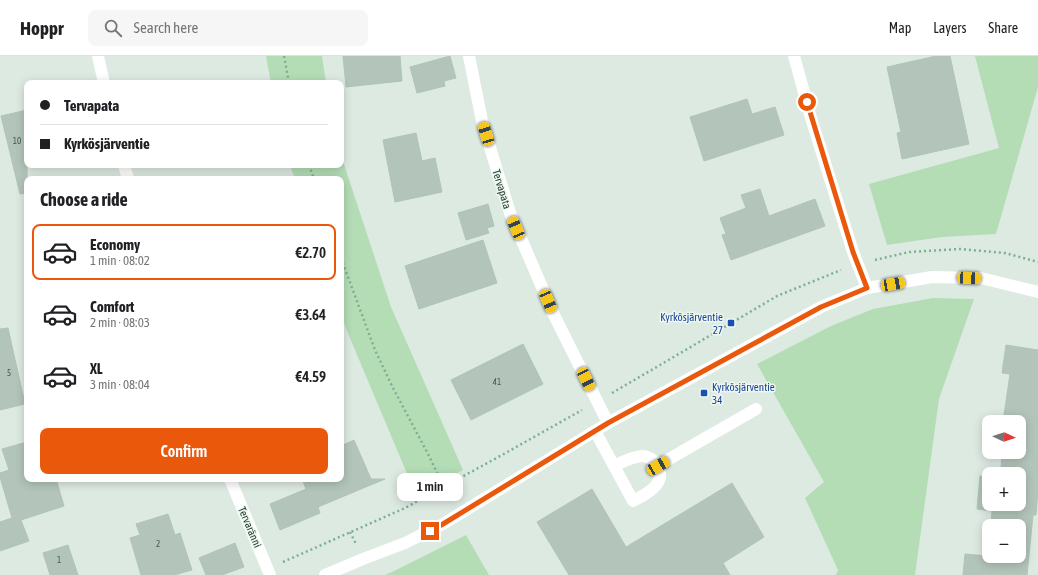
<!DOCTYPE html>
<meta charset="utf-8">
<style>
:root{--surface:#fff;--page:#f6f6f6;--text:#202124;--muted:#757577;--line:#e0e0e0;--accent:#ea580c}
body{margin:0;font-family:"Asap Condensed",sans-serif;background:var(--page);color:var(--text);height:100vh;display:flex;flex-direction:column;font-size:15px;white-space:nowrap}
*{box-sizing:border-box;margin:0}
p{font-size:13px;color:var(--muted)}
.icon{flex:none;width:22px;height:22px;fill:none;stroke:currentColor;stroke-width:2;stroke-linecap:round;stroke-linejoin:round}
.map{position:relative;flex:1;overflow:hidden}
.sheet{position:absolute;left:24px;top:120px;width:320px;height:306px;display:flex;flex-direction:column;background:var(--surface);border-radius:8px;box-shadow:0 2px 10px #0003}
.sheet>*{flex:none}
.banner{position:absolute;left:24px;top:24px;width:320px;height:88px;border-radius:8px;box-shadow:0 2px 10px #0003;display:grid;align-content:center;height:88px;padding:0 16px;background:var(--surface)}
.needle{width:26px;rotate:94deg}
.controls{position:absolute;left:982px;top:359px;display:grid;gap:8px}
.controls a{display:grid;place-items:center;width:44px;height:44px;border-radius:8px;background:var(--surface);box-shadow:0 2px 10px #0003;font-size:20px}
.end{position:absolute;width:18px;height:18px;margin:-9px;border:5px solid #ea580c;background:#fff;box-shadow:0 0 0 2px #fff}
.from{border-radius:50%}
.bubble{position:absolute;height:28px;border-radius:8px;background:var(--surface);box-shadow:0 2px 10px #0003;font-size:13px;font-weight:600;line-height:28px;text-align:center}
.car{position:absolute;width:12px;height:24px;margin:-12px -6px;border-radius:5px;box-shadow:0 0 3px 1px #0007;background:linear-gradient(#f5c518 24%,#345 0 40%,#f5c518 0 76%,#345 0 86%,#f5c518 0)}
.banner b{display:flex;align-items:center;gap:14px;height:38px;font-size:15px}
.banner b+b{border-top:1px solid var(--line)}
.banner i{width:10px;height:10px;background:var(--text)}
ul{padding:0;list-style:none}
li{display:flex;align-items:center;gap:12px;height:56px;margin:0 8px 6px;padding:0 8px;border:2px solid transparent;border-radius:8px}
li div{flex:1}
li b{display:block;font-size:15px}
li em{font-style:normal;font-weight:600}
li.selected{border-color:var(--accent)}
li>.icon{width:36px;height:36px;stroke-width:1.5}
h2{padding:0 16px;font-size:18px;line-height:48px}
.action{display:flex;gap:8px;margin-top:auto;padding:8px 16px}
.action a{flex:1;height:46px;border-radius:8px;background:var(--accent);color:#fff;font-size:16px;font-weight:600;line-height:46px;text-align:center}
header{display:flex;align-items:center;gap:24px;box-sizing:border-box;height:56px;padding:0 20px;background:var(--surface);border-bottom:1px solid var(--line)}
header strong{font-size:19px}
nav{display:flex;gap:22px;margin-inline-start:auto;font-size:14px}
.search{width:280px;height:36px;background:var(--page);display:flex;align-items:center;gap:10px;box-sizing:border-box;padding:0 14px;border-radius:8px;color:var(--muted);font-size:15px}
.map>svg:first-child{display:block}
.green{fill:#b4ddb6}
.building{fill:#b3c5ba;stroke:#b0c4b7}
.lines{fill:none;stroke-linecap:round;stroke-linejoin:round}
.path{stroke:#7cb094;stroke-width:2.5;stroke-dasharray:2 3;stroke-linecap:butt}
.minor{stroke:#fff;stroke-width:12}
.route{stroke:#ea580c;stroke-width:5}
.transit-dot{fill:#1a4fb4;stroke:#eef7f0;stroke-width:1.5}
.labels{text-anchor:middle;stroke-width:3;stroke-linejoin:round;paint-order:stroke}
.number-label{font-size:9px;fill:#435e50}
.street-label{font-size:11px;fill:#1e3b2d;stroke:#eef7f0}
.transit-label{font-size:11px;fill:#164399;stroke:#eef7f0;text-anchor:end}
</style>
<header>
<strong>Hoppr</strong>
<div class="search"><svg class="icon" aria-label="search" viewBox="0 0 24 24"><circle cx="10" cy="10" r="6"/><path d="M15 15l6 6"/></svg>Search here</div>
<nav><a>Map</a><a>Layers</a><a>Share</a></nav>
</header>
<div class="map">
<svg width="1038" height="519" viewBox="0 0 1038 519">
<rect width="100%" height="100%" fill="#ddeae2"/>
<path class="green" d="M266 0H322L326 27H271Z
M975 0H1038V31L996 178 942 181 887 189 869 128 999 92Z
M341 99 391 251 463 414 416 439 347 275 341 258V123H295L290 109H341Z
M933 242 974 243 939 343 915 519H836L838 514 805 442 824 426 757 308 831 270 873 253Z
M466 479 489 519H385L394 515Z"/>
<path class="building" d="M343 0H400L402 25 346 31Z
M450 0 456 22 444 25 445 30 417 37 410 11Z
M936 0H950L969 88 902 103 897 77 901 76 887 11Z
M747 43 752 58 775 51 784 79 704 105 690 61Z
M27 54V137L20 138 1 60Z
M416 77 422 105 435 102 442 136 395 146 383 84Z
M760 133 769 160 815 143 825 170 731 204 722 179 726 178 720 162 746 152 741 139Z
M488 148 494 170 487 172 489 177 466 184 458 157Z
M483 184 497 227 419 253 405 210Z
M8 272 25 348 0 354V273Z
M523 288 543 328 471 364 451 324Z
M1006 289 1038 294V435L1036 459H1033L1027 519H963L965 498 987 500 989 483V500H1019V470H991L992 455 977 453 980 420 989 421V448H1019V418H997V413L1001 414 1002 396H1019V362L1004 359 1010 318 1002 317Z
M354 384 371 423H385L318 451 320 457 280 474 270 448 306 433 302 423H341V390Z
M27 386V423H56L64 450 21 464 29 485 0 495V466L12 462 0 421V417L9 414 2 393Z
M732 427 764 481 723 507 730 519H569L537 466 592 433 626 491Z
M168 458 175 479 180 477 192 514 174 519H141L130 482 140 479 136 468Z
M235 487 244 511 222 519H206L199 502Z
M68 489 78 519H50L43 497Z"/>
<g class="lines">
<path class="path" d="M284 0 289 27
M309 109 314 123
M341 202 375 294 393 332 427 396 444 431
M875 204 909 196 960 193 1005 197 1038 206
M612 337 672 302 777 240 841 214
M350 476 356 488
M283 506 405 452 502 399 582 354"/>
<path class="minor" d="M98 0 104 27
M469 0 482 65 510 157 554 259 608 367
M794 0 811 62 853 196 867 232
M124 109 128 123
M595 375 633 445C648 437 669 427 656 407 654 404 647 400 643 400 632 400 623 406 614 410
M657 410 756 353
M230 423 270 519
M325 519 363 503 405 487 443 468 608 367 821 251 867 232 932 221 981 222 1038 236"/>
</g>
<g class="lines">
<path class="route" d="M430 475 443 468 608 367 821 251 867 232 853 196 807 46"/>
</g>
<g class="transit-dot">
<rect x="727" y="263" width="8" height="8" rx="2"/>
<rect x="700" y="333" width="8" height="8" rx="2"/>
</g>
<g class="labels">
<g class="number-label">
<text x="17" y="88">10</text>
<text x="9" y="320">5</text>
<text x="497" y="329">41</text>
<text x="158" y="491">2</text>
<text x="59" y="507">1</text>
</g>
<g class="street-label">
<text transform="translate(502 133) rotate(73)" y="4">Tervapata</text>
<text transform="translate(250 471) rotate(67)" y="4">Tervaränni</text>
</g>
<g class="transit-label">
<text x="723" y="265">Kyrkösjärventie<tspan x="723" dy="13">27</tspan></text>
<text x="712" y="335" text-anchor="start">Kyrkösjärventie<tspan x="712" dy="13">34</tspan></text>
</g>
</g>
</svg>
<div class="controls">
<a><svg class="needle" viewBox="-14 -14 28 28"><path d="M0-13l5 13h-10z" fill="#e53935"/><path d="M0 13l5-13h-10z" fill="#757577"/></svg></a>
<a>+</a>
<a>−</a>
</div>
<i class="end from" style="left:807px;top:46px"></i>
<i class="end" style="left:430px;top:475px"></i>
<div class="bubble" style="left:397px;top:417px;width:66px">1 min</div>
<i class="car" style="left:486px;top:78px;rotate:343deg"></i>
<i class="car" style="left:516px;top:172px;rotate:337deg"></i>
<i class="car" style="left:969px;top:222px;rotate:92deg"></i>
<i class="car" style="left:893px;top:228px;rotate:80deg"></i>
<i class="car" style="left:548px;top:245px;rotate:157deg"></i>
<i class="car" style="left:586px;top:323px;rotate:154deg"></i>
<i class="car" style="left:658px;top:410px;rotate:60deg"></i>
<div class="banner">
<b><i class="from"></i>Tervapata</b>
<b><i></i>Kyrkösjärventie</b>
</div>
<section class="sheet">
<h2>Choose a ride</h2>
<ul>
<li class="selected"><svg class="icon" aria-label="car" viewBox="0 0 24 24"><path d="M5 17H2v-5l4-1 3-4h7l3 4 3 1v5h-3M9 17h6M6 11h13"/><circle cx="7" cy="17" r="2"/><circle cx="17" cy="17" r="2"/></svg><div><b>Economy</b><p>1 min · 08:02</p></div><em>€2.70</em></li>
<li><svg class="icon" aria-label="car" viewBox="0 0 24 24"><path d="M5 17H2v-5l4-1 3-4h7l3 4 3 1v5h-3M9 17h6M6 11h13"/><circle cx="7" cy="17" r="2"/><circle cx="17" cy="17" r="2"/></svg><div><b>Comfort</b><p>2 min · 08:03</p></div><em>€3.64</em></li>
<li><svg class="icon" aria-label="car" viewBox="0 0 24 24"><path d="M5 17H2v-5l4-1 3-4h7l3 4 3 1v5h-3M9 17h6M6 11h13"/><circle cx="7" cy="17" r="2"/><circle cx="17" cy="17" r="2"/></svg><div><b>XL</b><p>3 min · 08:04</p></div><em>€4.59</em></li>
</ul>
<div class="action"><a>Confirm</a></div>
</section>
</div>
